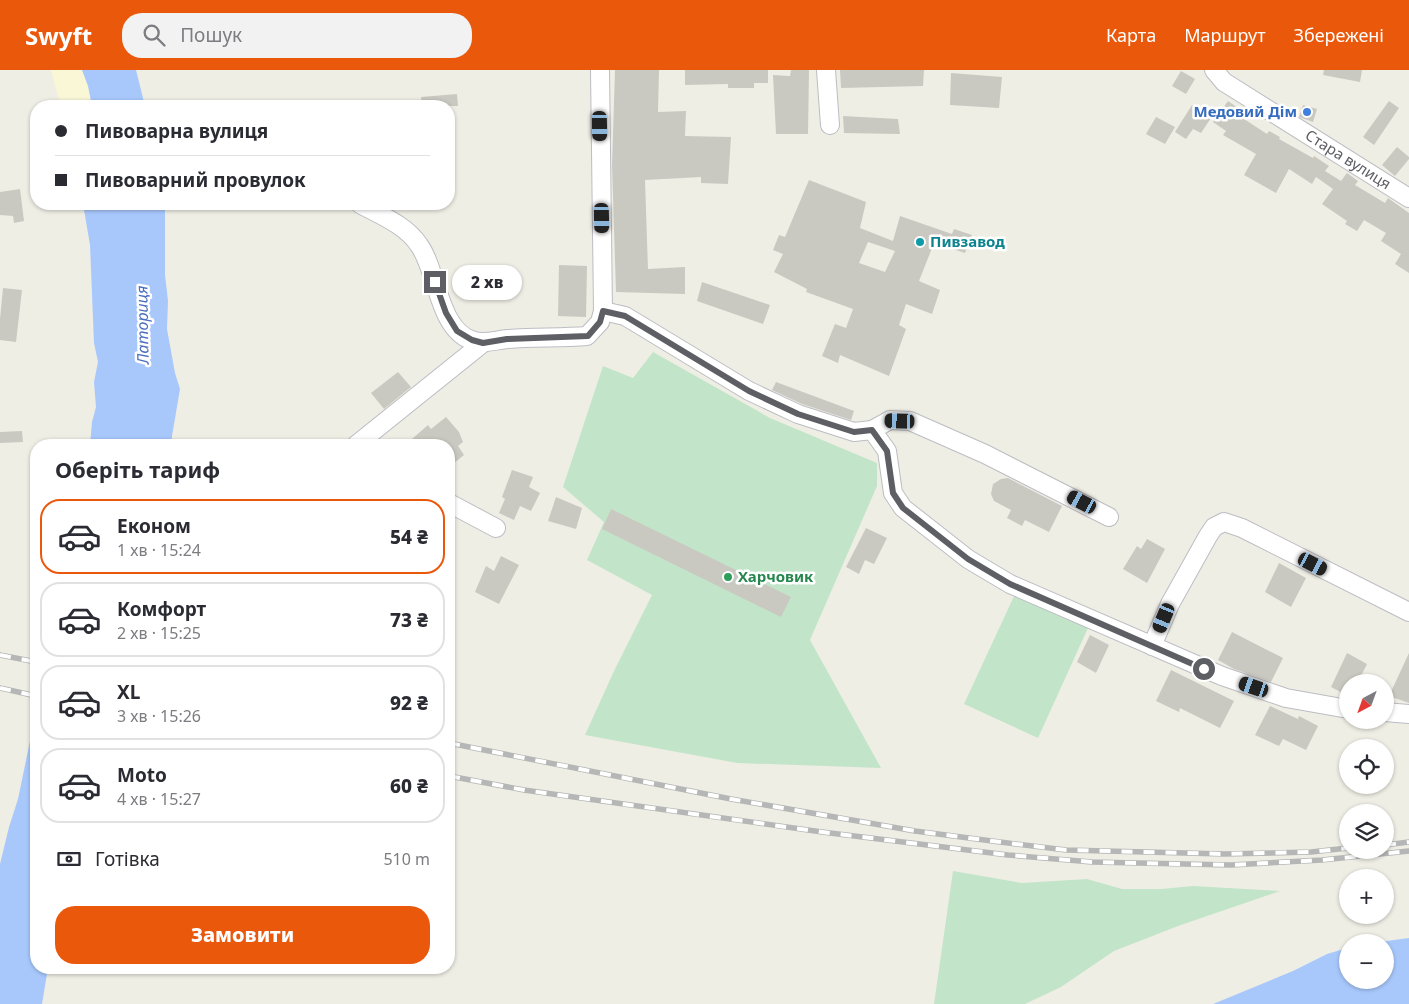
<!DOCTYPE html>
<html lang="uk">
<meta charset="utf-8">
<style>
:root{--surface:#fff;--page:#f2f2f3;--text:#2b2b33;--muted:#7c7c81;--line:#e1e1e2;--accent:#ea580c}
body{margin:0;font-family:"Noto Sans",sans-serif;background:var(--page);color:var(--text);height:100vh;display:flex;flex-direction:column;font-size:19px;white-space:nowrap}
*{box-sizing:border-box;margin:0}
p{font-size:16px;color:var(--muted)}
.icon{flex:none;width:28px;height:28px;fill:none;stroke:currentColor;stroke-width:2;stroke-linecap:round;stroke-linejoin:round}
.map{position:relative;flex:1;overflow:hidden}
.sheet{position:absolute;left:30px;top:369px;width:425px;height:535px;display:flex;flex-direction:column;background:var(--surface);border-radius:20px;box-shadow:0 1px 4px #0004}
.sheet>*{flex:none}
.banner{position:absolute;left:30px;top:30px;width:425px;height:110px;border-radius:20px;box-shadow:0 1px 4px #0004;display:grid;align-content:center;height:110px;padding:0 25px;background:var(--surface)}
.needle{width:32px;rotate:221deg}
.tools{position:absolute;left:1339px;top:604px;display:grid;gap:10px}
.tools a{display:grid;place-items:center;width:55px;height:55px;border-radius:50%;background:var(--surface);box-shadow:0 1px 4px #0004;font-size:25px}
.end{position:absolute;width:22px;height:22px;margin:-11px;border:6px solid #5d5f65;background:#fff;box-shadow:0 0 0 2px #fff}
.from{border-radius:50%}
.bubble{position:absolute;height:35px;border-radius:18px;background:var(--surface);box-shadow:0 1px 4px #0004;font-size:16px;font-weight:800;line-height:35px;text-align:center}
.car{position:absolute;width:15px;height:30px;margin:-15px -8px;border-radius:6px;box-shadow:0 0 4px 1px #0007;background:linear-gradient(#222 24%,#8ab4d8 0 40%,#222 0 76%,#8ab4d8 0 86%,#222 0)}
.banner b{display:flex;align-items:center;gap:18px;height:48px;font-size:19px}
.banner b+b{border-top:1px solid var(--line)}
.banner i{width:12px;height:12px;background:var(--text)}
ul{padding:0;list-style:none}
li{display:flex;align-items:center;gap:15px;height:75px;margin:0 10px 8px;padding:0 15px;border:2px solid var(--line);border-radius:20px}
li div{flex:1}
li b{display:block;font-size:19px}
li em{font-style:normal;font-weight:800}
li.selected{border-color:var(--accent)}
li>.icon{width:45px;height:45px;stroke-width:1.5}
h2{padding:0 25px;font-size:22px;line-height:60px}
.pay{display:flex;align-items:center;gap:12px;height:55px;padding:0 25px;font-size:19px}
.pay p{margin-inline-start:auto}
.action{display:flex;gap:10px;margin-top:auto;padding:10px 25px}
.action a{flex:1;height:58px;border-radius:20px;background:var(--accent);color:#fff;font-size:20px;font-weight:800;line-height:58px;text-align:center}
header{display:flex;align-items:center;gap:30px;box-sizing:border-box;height:70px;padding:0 25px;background:var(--accent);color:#fff}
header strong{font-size:24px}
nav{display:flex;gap:28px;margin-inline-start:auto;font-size:18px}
.search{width:350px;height:45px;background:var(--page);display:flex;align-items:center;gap:12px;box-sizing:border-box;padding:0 18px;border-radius:20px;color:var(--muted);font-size:19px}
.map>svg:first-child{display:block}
.green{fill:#c2e5c9}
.sand{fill:#f9f7d5}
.water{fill:#a8c8fc}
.building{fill:#cac9c1;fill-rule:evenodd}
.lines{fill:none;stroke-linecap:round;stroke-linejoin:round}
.minor-casing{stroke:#bcbdc3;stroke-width:20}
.minor{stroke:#fff;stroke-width:18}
.rail-casing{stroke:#b5b6b6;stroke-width:5.5}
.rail{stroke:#fff;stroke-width:4;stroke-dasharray:11;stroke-linecap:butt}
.route{stroke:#5d5f65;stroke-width:6}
.shop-dot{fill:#3f7fe0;stroke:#fff;stroke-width:2}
.culture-dot{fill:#0f9aa8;stroke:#fff;stroke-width:2}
.leisure-dot{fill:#2e9e5b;stroke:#fff;stroke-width:2}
.labels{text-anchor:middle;stroke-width:5;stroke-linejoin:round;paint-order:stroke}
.shop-label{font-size:15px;font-weight:bold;fill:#366cbe;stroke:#fff;text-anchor:end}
.street-label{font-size:15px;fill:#5d5f65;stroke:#fff}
.culture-label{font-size:15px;font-weight:bold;fill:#0d838f;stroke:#fff;text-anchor:start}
.leisure-label{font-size:15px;font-weight:bold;fill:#27864d;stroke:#fff;text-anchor:start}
.water-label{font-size:16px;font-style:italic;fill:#4a6ebf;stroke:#fff}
</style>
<header>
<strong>Swyft</strong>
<div class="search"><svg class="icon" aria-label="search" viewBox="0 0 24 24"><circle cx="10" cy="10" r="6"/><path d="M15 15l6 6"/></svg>Пошук</div>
<nav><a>Карта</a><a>Маршрут</a><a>Збережені</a></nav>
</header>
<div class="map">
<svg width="1409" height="934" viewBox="0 0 1409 934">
<rect width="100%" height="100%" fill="#efeee5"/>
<path class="green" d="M653 282 770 348 877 393V416L810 570 881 698 737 693 585 665 614 601 652 525 587 490 604 452 563 417 603 296 633 308Z
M1015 524 1088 558 1038 668 964 634Z
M953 801 1022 813 1087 809 1122 819H1161L1193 816 1280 821 1178 856 1114 881 1061 917 1025 934H934Z"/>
<path class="sand" d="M51 0H82L88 16 92 36H62L58 26Z"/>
<path class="water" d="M82 0H136L145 36H92L88 16Z
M83 134H165V205L168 231 167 259 175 303 180 319 172 366V375H90L92 352 96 337 94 312 98 292 94 273 90 175Z
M36 642V898H48L42 934H0V794L9 757 18 729Z
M1409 868V934H1213L1293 901 1327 884 1347 878 1348 910H1385V872H1379Z"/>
<path class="building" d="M615 0H659L658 42 686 41 685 66 731 67 728 114 701 113V107L645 110 648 199 685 197V224L616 222 612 95Z
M685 0H768V13H754V18H728V14L685 15Z
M791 0H809L808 64H776L773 5 790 6Z
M840 0H924L923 16 841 18Z
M1324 0H1362L1360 12 1323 5Z
M1181 1 1195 9 1186 24 1172 16Z
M951 3 1002 7 999 38 950 35Z
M457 24 458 36H422L421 27Z
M1228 31 1238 38 1236 40 1246 46 1244 49 1267 64 1269 61 1280 67 1279 69 1313 88 1314 86 1329 96 1325 101 1341 111 1347 103 1358 111 1355 115 1385 133 1388 128 1409 143V203L1395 194 1401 184 1381 171 1386 163 1364 150 1357 161 1345 154 1347 151 1322 134 1333 119 1316 107 1312 114 1289 99 1276 123 1244 105 1256 84 1223 65 1226 61 1213 52Z
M1389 31 1399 38 1374 75 1363 67Z
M1192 35 1211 48 1201 63 1193 59 1186 69 1175 62Z
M1303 35 1317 39 1313 52 1299 47Z
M843 46 898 49 900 64 844 63Z
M1156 47 1175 57 1165 74 1146 64Z
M1397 77 1409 87V89L1395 106 1382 95Z
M809 110 866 132 860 158 893 171 900 146 952 164 954 159 972 165 965 183 934 173 919 211 940 220 932 244 906 234 899 255 906 259 889 306 840 285 838 293 822 286 835 254 846 258 853 239 806 222 807 219 774 202 783 184 773 180 779 165 785 167ZM868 172 895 181 885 202 859 193Z
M20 119 24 151 14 153 13 146 0 145V122Z
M559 195 587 196 586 247 558 246Z
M702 212 770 235 763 254 697 231Z
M3 218 22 220 16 272 0 270V249Z
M398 302 411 317 384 339 371 323Z
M776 312 854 341 851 350 802 334 772 320Z
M446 347 459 362 463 372 458 376 464 385 449 397V375H405L428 355 431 359Z
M22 361 23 372 0 373V362Z
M512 400 533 407 529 417 540 423 531 441 520 436 514 450 499 443 505 429 502 427Z
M1008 408 1062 436 1049 462 1025 450 1022 456 1007 448 1011 440 994 431 991 424 993 414 1001 409Z
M556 427 582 438 576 459 548 451Z
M611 439 791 527 781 547 602 459Z
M866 458 887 468 874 494 865 490 859 504 846 497Z
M1147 469 1165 479 1147 513 1123 499 1137 476 1141 479Z
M501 486 519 495 499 534 475 522 486 496 494 501Z
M1279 493 1306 508 1291 537 1265 522Z
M1232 562 1283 588 1271 612 1234 599 1218 590Z
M1090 565 1109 575 1096 603 1077 592Z
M1347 583 1367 594 1358 612H1348V626L1331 617Z
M1409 583V633L1389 626Z
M1171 600 1234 631 1220 658 1180 638 1179 642 1156 631Z
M1270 636 1298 649 1299 646 1318 656 1306 680 1283 669 1279 676 1255 665Z"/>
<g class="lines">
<g class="minor-casing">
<g id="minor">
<path d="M826 0 830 55"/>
<path id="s1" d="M1214 0 1224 12 1409 128"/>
<path d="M360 134C380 145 406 155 419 175 438 201 438 261 474 271 485 274 496 270 508 269 534 267 561 268 587 266L600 252 603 241 600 0"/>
<path d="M603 241 625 246 749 321 798 344 854 362 872 360 887 381 893 423 903 438 968 489 1010 514 1222 606 1286 628 1348 639"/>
<path d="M872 360 890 350 910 351 985 384 1109 447"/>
<path d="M356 375 483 273"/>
<path d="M449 433 496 458"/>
<path d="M1152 576 1170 534 1208 466 1214 457 1224 452 1242 458 1409 542"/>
<path d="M1385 642 1409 644"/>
</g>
</g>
<use href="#minor" class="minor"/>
<g class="rail-casing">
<path id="rail" d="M0 585 36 592
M0 618 36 626
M449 673 731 729 915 761 992 771 1066 780 1225 784 1311 782 1348 778
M449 706 524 720 822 762 1008 785 1092 792 1231 795 1322 790 1409 781
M1385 775 1409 772"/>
</g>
<use href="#rail" class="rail"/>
</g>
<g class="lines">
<path class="route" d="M435 212 446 243 457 261 472 270 483 273 507 269 588 266 600 252 603 241 625 246 749 321 798 344 854 362 872 360 887 381 893 423 903 438 968 489 1010 514 1204 599"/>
</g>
<circle class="shop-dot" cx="1307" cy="42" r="5"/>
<circle class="culture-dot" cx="920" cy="172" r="5"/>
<circle class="leisure-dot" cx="728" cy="507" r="5"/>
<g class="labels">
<g class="shop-label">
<text x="1297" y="47">Медовий Дім</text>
</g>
<g class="street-label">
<text dy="5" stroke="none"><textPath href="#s1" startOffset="162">Стара вулиця</textPath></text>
</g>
<g class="culture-label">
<text x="930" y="177">Пивзавод</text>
</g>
<g class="leisure-label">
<text x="738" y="512">Харчовик</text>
</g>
<g class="water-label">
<text transform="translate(142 255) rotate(-91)" y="6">Латориця</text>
</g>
</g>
</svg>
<div class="tools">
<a><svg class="needle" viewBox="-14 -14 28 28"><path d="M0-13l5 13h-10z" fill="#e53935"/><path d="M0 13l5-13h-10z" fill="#7c7c81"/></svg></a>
<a><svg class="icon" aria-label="locate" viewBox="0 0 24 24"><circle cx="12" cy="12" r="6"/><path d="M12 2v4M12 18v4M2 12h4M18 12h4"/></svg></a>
<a><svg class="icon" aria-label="layers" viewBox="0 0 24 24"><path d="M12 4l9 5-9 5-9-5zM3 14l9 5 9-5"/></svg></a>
<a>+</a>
<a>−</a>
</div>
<i class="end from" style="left:1204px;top:599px"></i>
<i class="end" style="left:435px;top:212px"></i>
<div class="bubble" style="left:452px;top:195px;width:70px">2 хв</div>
<i class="car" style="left:600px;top:56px;rotate:179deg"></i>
<i class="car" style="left:602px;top:148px;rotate:179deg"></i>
<i class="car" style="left:900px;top:351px;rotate:272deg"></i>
<i class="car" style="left:1082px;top:432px;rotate:298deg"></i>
<i class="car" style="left:1313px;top:494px;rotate:117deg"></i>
<i class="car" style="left:1164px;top:548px;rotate:203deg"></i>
<i class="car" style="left:1254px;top:617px;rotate:289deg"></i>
<div class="banner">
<b><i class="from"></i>Пивоварна вулиця</b>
<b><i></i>Пивоварний провулок</b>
</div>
<section class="sheet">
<h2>Оберіть тариф</h2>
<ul>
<li class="selected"><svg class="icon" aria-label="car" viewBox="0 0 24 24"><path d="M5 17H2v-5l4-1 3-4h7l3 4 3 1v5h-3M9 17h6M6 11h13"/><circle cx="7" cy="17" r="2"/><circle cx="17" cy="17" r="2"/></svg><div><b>Економ</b><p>1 хв · 15:24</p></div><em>54 ₴</em></li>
<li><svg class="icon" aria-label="car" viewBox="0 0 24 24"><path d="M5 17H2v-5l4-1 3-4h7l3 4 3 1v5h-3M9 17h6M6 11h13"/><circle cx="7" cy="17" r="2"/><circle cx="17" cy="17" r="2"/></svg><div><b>Комфорт</b><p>2 хв · 15:25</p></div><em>73 ₴</em></li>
<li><svg class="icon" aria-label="car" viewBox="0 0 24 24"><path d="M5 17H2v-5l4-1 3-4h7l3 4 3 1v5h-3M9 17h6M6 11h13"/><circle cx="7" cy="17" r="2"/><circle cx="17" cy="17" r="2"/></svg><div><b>XL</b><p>3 хв · 15:26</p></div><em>92 ₴</em></li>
<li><svg class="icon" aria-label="car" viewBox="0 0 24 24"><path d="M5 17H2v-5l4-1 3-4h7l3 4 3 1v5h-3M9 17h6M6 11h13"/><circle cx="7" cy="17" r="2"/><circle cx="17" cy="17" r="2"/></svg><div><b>Moto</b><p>4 хв · 15:27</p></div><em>60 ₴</em></li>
</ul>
<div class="pay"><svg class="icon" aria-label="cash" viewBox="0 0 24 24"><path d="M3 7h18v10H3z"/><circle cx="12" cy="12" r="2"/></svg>Готівка<p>510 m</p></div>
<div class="action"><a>Замовити</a></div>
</section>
</div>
